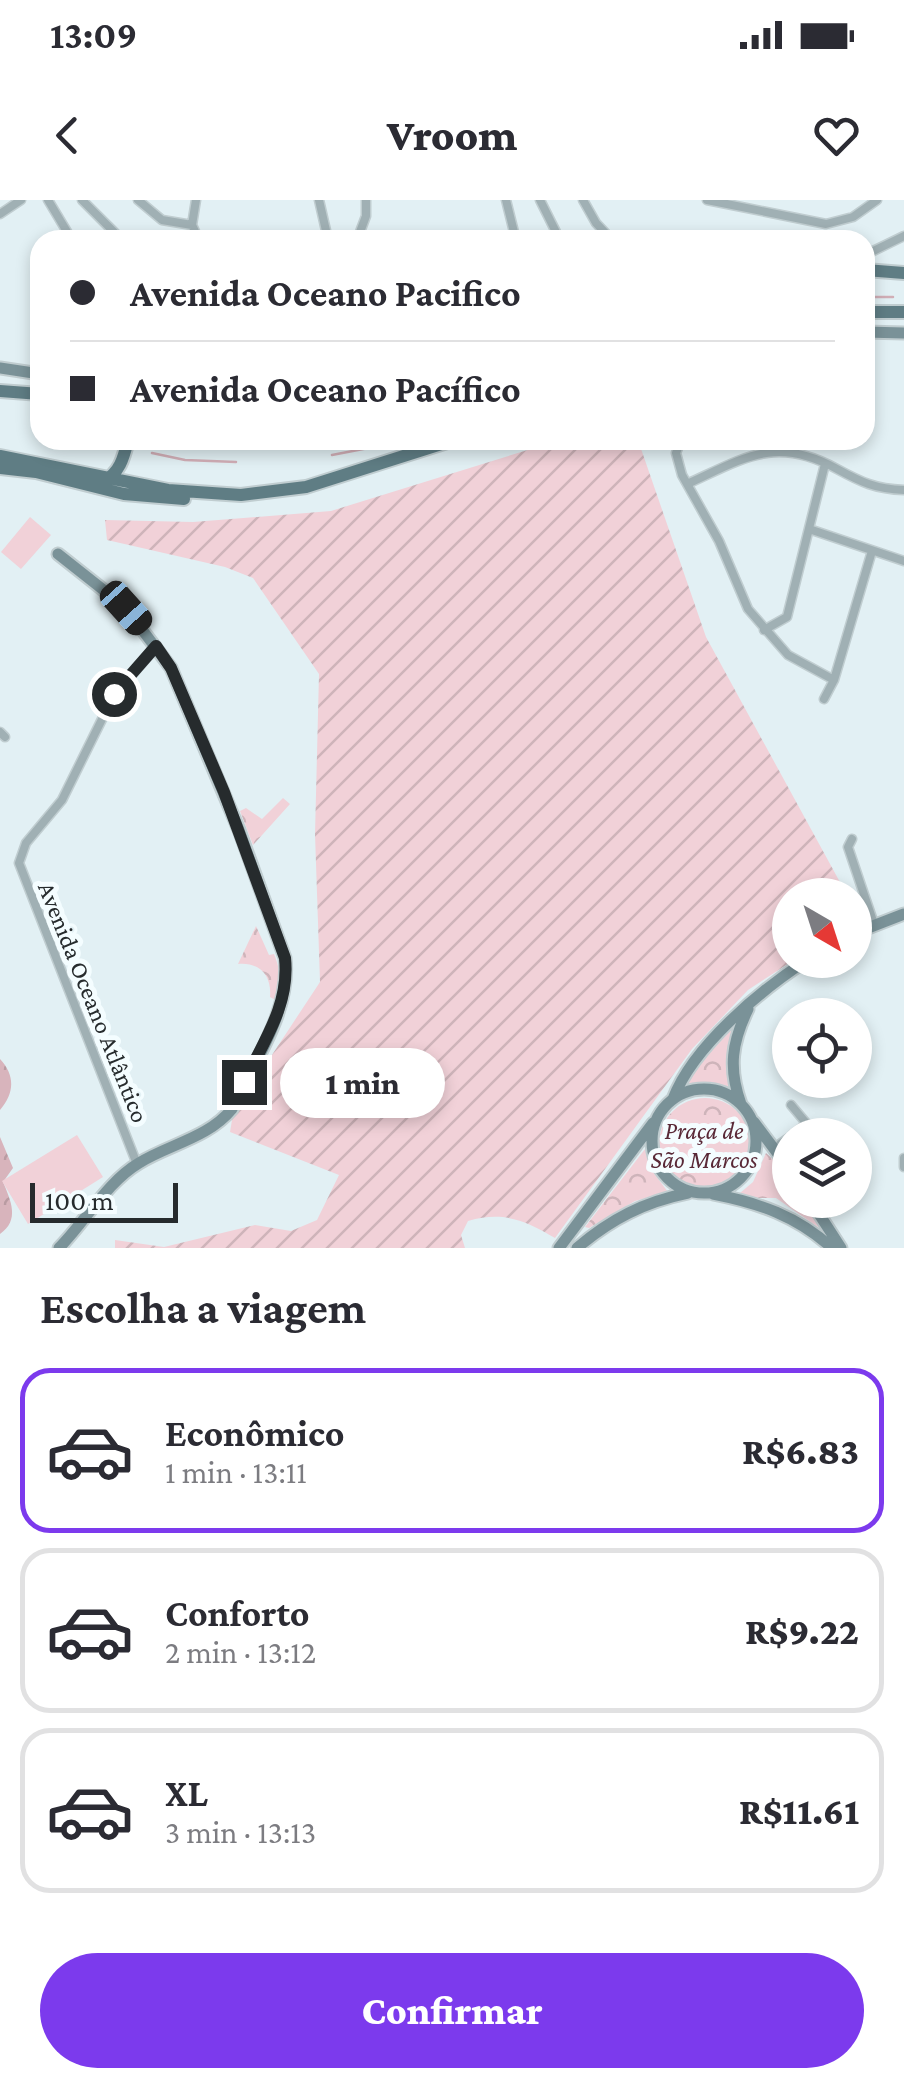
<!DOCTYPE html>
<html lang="pt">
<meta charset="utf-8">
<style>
:root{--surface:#fff;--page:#f2f2f3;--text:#2b2b33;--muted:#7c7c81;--line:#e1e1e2;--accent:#7c3aed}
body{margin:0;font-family:"Crimson Pro",serif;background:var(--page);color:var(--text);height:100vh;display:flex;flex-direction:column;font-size:38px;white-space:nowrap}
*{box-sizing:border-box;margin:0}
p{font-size:32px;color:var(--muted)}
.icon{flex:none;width:55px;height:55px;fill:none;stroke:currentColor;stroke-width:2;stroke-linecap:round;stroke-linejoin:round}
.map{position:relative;height:1048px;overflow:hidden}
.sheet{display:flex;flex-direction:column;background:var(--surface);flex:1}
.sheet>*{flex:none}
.hud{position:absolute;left:30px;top:30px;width:845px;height:220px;border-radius:30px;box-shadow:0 5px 15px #0003;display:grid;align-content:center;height:220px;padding:0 40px;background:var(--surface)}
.needle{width:65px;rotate:141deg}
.fabs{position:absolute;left:772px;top:678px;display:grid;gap:20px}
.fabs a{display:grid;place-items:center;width:100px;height:100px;border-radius:50%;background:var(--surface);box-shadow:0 5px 15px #0003;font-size:50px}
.scale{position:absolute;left:30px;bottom:25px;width:148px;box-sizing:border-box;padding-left:10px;border:5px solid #262b2d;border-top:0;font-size:28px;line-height:35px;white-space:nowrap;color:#262b2d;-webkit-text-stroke:8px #f4fdff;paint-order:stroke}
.end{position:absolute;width:45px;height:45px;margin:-22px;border:12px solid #262b2d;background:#fff;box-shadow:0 0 0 5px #fff}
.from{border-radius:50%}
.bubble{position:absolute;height:70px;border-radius:35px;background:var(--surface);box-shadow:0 5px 15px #0003;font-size:32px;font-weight:800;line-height:70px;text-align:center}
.car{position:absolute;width:30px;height:60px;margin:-30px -15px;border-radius:12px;box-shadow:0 0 8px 2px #0007;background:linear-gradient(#222 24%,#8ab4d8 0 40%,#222 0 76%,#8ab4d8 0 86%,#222 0)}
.hud b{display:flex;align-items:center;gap:35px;height:95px;font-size:38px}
.hud b+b{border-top:2px solid var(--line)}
.hud i{width:25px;height:25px;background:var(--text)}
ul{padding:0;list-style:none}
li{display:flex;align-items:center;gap:30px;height:165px;margin:0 20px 15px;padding:0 20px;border:5px solid var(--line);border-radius:30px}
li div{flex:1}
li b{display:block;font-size:38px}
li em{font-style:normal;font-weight:800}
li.selected{border-color:var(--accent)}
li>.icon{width:90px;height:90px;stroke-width:1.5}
h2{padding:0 40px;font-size:45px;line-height:120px}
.button{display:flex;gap:20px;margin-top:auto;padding:20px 40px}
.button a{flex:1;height:115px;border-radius:60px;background:var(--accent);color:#fff;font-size:40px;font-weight:800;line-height:115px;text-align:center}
.status{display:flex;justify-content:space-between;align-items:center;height:70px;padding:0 50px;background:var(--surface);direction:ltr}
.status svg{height:28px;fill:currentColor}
header{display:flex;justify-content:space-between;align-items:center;height:130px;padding:0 40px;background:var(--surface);font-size:45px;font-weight:800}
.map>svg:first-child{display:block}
.forest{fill:url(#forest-crowns)}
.park{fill:url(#park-crowns)}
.garden{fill:url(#garden-furrows)}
.pitch{fill:#f1d1d8}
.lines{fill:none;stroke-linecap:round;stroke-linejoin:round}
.stream{stroke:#d1aeb6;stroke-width:2.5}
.street-casing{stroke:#c0cdd0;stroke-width:11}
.secondary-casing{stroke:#c0cdd0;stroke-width:15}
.primary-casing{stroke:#c0cdd0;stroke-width:16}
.street{stroke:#a0b0b4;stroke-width:8}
.secondary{stroke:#7a9298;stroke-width:11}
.primary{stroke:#5f7d84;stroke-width:12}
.route{stroke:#262b2d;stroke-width:12}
.labels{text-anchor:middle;stroke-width:10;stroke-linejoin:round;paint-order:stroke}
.street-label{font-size:25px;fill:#262b2d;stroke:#f4fdff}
.park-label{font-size:25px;font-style:italic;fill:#592937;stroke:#f4fdff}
</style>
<div class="status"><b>13:09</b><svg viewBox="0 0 49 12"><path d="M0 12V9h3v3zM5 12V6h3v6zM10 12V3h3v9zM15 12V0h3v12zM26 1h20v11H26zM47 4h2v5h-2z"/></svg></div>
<header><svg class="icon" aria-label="back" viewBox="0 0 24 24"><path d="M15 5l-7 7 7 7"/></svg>Vroom<svg class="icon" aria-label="heart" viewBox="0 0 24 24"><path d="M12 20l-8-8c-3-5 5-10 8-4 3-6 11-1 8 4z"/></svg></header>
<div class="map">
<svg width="904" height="1048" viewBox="0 0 904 1048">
<defs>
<pattern id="forest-crowns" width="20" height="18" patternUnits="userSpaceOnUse" patternTransform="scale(2.5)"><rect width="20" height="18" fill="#d8b4bc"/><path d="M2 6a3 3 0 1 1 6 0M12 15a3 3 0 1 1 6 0" fill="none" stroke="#b99ba2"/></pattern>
<pattern id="park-crowns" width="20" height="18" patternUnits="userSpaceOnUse" patternTransform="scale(2.5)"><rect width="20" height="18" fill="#f1d1d8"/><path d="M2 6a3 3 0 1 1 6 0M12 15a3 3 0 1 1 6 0" fill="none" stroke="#ceb4ba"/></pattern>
<pattern id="garden-furrows" width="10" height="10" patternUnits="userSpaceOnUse" patternTransform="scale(2.5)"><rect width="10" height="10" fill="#f1d1d8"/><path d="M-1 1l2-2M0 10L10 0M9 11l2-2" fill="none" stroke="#ceb4ba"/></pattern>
</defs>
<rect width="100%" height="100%" fill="#e2f0f4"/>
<path class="forest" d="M0 859C15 875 15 893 0 910Z
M0 937 13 968 3 982C11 1001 20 1020 0 1034Z"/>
<path class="park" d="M283 598 290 604 253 645 240 611 246 608 262 619Z
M256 726 269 755 274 754C281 771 281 783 277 801L270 797C272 776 260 762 238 764Z
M733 828 727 861 731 891 708 886 682 890 701 862Z
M659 944a46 46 0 1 1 92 0a46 46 0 1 1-92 0Z
M645 949 650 968 668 992 635 1001 589 1028 585 1027Z
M766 953C783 968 790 978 790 1000H803L822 1030 776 998H758L740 993 753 982Z"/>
<path class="garden" d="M560 240H638L706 437 847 695H790V760H794L748 790 692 849 555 1038C525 1020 503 1011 468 1021L461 1035 465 1048H115V1040L164 1047 255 1025 291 1031 317 1020 339 975 230 932 233 914 320 782 315 634 319 474 253 378 225 367 107 340 105 320 193 322 331 311Z"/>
<path class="pitch" d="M30 317 51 335 21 369 1 352Z
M77 935 103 977 28 1024 2 981Z"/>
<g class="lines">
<path class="stream" d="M865 97H893
M152 253 185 260 236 262
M332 255 410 240"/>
<g class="street-casing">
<path id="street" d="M48 0 72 40
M82 0 122 40
M138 0 162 20 192 25
M196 0 192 25 199 40
M319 0 327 35 338 40
M506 0 516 40
M540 0 560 40
M583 0 596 23 612 40
M707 0 826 24 853 17 877 0
M0 14 21 0
M357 40 366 16V0
M865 55 904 36
M681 240 676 253 682 275 719 341 748 409 788 455 834 480
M687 284C744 258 776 235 837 269 861 282 875 289 904 290
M809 329 904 361
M764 430 787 417 825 264
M824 499 834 480 872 351
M0 532 5 537
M852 639 848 647 874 724
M791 905 807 924 792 935
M780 955V944L790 937
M904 958V967
M137 964 19 663 26 643 62 600 114 495 157 446"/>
</g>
<g class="secondary-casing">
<path id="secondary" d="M865 132 904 133
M0 168 40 174
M58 354 125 407 171 468 239 630 285 758C291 811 254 862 232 909 208 938 170 944 139 963 107 982 85 1022 59 1048
M855 733 904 714
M652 941a52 52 0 1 1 104 0a52 52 0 1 1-104 0Z
M673 899C693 846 761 790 807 760
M741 904C728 868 732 842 748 809
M754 922 790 970
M713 994C759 1003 797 1016 832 1048
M810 1000 841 1048
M559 1048 653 923
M577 1048C611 1019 644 1002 688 993"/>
</g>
<g class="primary-casing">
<path id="primary" d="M865 70 904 73
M865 112H904
M0 191 40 194
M0 256 168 290 241 295 306 287 454 240
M0 268 36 272 124 294 184 299
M103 281C120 274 124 256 128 240"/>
</g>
<use href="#street" class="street"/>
<use href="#secondary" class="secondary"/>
<use href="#primary" class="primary"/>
</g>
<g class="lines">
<path class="route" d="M114 494 156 446 171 468 224 592 285 758C290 804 264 841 244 882"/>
</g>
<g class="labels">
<g class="street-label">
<text transform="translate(94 802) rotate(68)" y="9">Avenida Oceano Atlântico</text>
</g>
<g class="park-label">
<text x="704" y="939">Praça de<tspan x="704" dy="29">São Marcos</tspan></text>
</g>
</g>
</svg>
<div class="fabs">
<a><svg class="needle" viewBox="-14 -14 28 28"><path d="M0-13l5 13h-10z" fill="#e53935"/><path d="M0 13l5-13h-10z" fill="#7c7c81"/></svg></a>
<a><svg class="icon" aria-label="locate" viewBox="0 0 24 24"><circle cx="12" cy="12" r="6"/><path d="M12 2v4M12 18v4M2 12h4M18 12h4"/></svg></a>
<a><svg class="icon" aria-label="layers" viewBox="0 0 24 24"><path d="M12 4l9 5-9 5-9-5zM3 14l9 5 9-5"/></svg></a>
</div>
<div class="scale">100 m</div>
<i class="end from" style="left:114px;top:494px"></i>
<i class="end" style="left:244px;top:882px"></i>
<div class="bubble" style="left:280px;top:848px;width:165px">1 min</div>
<i class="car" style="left:126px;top:408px;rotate:138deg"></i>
<div class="hud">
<b><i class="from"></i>Avenida Oceano Pacifico</b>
<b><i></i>Avenida Oceano Pacífico</b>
</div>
</div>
<section class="sheet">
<h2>Escolha a viagem</h2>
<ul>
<li class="selected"><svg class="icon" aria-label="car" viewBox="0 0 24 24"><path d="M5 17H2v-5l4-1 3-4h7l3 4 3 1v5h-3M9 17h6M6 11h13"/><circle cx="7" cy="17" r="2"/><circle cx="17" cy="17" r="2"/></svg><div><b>Econômico</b><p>1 min · 13:11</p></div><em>R$6.83</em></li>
<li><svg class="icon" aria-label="car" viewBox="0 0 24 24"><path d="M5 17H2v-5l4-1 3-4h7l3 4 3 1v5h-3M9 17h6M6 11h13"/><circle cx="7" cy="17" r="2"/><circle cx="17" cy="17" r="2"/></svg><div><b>Conforto</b><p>2 min · 13:12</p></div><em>R$9.22</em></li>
<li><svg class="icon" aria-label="car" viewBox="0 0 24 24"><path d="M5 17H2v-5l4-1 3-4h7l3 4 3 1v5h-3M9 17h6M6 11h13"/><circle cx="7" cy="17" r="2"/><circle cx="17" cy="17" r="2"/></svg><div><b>XL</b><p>3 min · 13:13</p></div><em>R$11.61</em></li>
</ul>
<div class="button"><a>Confirmar</a></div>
</section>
